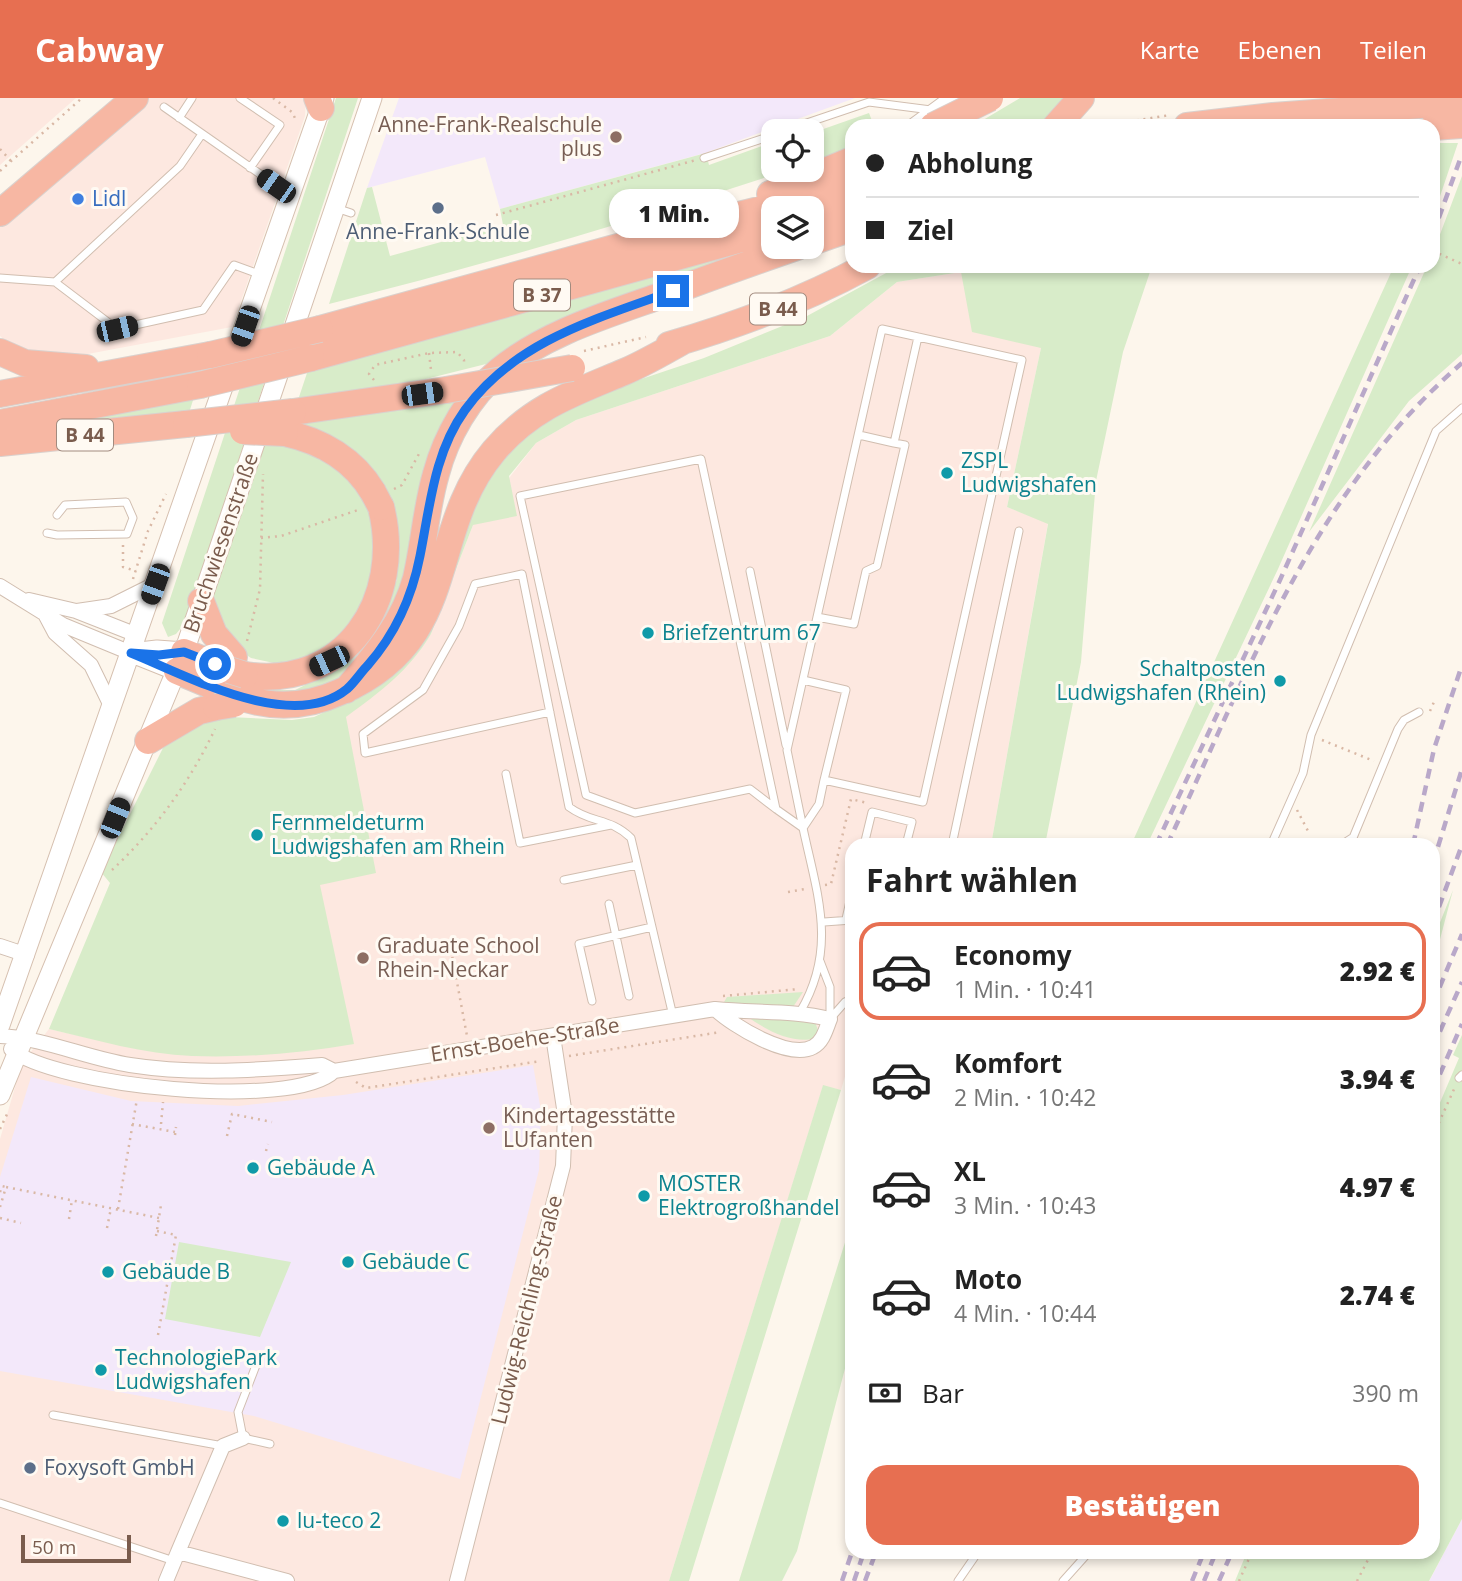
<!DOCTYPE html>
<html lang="de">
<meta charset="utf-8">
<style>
:root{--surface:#fff;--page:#f6f6f6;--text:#222;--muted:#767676;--line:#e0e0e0;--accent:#e76f51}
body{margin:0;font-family:"Open Sans",sans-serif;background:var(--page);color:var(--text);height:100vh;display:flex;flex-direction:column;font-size:26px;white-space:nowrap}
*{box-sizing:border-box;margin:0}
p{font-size:23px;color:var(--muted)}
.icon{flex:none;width:38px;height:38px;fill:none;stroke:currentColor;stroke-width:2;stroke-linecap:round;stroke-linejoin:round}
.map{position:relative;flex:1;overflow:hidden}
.sheet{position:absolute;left:845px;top:740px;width:595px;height:721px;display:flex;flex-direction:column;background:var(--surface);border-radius:21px;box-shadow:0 4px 10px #0003}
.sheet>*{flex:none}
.guide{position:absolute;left:845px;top:21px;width:595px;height:154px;border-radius:21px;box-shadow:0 4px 10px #0003;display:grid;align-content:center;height:154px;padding:0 21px;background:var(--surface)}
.fabs{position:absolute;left:761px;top:21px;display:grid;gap:14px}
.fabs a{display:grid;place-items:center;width:63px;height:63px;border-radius:14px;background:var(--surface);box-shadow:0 4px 10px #0003;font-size:35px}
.scale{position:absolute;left:21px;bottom:18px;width:110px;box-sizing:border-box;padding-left:7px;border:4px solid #7a5c4d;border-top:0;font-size:19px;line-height:24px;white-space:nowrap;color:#7a5c4d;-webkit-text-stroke:5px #fffaf3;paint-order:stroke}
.end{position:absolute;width:32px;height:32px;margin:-16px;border:9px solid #1a73e8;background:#fff;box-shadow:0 0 0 4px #fff}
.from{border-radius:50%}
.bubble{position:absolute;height:49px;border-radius:21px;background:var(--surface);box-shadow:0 4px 10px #0003;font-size:23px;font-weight:800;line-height:49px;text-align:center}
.car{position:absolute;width:21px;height:42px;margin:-21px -10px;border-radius:9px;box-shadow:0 0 5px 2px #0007;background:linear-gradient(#222 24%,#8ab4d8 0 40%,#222 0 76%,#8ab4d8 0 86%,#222 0)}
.guide b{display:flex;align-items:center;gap:24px;height:66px;font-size:26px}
.guide b+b{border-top:2px solid var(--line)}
.guide i{width:18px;height:18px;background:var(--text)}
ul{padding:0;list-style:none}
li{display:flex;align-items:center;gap:21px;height:98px;margin:0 14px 10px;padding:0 7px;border:4px solid transparent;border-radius:21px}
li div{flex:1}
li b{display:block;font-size:26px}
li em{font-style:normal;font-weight:800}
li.selected{border-color:var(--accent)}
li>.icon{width:63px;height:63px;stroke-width:1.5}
h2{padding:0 21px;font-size:32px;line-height:84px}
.pay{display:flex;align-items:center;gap:18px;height:77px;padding:0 21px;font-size:26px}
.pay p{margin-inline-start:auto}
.button{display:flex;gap:14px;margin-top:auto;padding:14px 21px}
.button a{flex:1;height:80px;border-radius:21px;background:var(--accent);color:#fff;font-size:28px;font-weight:800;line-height:80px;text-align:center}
header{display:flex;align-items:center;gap:42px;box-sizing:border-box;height:98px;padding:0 35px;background:var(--accent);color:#fff}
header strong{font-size:33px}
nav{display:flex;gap:38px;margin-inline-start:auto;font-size:24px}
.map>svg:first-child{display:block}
.commercial{fill:#fde8e0}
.education{fill:#f3e8fa}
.green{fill:#d8ecc9}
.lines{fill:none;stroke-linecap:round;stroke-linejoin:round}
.lane-casing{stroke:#d1beb0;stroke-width:9}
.street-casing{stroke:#d1beb0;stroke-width:16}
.secondary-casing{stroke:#d6c0b0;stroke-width:21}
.highway-casing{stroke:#dad1cd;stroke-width:28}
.path{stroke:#d9b8a5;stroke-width:2.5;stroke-dasharray:2 5;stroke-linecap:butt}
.lane{stroke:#fff;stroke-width:7}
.street{stroke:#fff;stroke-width:14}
.secondary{stroke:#fff;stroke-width:19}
.highway{stroke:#f7b7a3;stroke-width:26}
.rail{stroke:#b9a8c9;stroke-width:4.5;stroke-dasharray:10 7;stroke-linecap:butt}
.highway-bridge-casing{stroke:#dad1cd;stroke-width:28;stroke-linecap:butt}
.highway-bridge{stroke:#f7b7a3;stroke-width:26}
.route{stroke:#1a73e8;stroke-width:9}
.education-dot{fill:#8d6e63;stroke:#fffaf3;stroke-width:2.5}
.shop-dot{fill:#3f7fe0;stroke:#fffaf3;stroke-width:2.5}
.service-dot{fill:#5c6f8a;stroke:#fffaf3;stroke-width:2.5}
.culture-dot{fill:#0f9aa8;stroke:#fffaf3;stroke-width:2.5}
.labels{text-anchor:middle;stroke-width:6;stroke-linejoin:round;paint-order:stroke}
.shield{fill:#fffaf3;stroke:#a28b7f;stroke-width:2}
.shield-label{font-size:19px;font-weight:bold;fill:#7a5c4d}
.education-label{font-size:21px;fill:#785e54;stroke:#fffaf3;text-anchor:start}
.shop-label{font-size:21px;fill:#366cbe;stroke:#fffaf3;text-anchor:start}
.service-label{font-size:21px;fill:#4e5e75;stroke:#fffaf3}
.culture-label{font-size:21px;fill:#0d838f;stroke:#fffaf3;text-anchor:start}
.street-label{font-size:21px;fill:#7a5c4d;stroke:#fffaf3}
</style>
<header>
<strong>Cabway</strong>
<nav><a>Karte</a><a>Ebenen</a><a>Teilen</a></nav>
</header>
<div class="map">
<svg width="1462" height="1483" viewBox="0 0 1462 1483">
<rect width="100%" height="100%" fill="#fdf6ec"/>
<path class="commercial" d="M0 0H76L0 67Z
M147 0H306L305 18 232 229 77 258 46 259 7 244 0 238V127Z
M961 174 1041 250 1007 409 1048 425 991 747H852V955L841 992 823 988 669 1483H0V1041L22 965 49 931 137 951 346 619 431 536 473 427 536 345 576 322 830 238 897 184Z"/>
<path class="education" d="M399 0H855L705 55 500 111 485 59 367 90Z
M533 967 541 1013 539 1072 460 1381 254 1318 0 1273V1079L31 979 131 1003 238 1008 343 997Z
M1462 1421V1483H1429L1432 1478Z"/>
<path class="green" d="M336 0H358L185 525 176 536 168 539 162 525Z
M1020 0H1067L1043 28H973Z
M869 15 874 28H852V49L812 64V35Z
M773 44 774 72H788C637 122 484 167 329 206L367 90 372 89 390 158 503 127 500 111 706 55 709 67Z
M1437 45H1458L1433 119V57Z
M1462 78V256L1409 303 1309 434 1427 168H1433V155Z
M773 143 490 265 402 287 298 302 308 272Z
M899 168H1152L1123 254 1096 383 1081 564 1045 747H991L1048 426 1007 409 1041 250 972 234 961 174 897 184 830 238 576 322 536 345 509 378 517 418 473 427 431 536C409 573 380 594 346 619L376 775 320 787 354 946C300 955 247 960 192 958 144 956 96 942 49 931L110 785 101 774 164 648 196 624 229 619 292 622 314 619 355 600 485 383 523 335 576 303 704 260 807 218Z
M1394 168H1412L1278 471 1147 747H1131Z
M194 299 189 315 89 326V321Z
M455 303 399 503 350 571 331 586 277 599 260 592H295L338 571 370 535 397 482 396 418 386 389 367 364 293 323Z
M263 343 282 344 335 365 366 398 380 472 352 531 306 561 274 565 251 560 227 544 212 501Z
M1453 792 1433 868V842Z
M803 894 793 909 779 911 724 904 727 899Z
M745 917C769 921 792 919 815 924L818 932 814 941C789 945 766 932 745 917Z
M1462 937V1421L1429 1483H1235L1247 1454H1433V1021L1459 960 1453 957Z
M823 987 841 992 689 1483H669Z
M852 1122V1244L797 1453 782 1483H739Z
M179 1144 291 1164 260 1239 165 1221Z"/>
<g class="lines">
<g class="lane-casing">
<path id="lane" d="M240 0 280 27 250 70
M164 9 290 97
M179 20 192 0
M783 33 869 4 931 12
M704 60 774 37
M336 110 351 115
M0 180 55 184 117 231 203 212 234 167 259 176
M55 184 180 68 202 36
M859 337 894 345
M47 435 57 437 127 436 133 420 126 404 65 407 57 417
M750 473 786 647
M817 519 854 526 866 473 877 468 905 347 894 345 918 239
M803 582 846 592 824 682
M550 614 365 655 363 636 423 592 459 528 475 486 522 476 569 709C592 726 609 719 631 740L673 918
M506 676 520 745 611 727
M776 711 750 691 635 715 586 697 520 398 701 361 776 711 803 730
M864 747 872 714 912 724 906 747
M952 747 1019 433
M1271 747 1303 675 1311 637 1436 333 1462 310
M1341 747 1352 740
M1350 747 1398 631 1404 622 1419 614
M564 782 637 767
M609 806 629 898
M846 821 852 794
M824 824 852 822
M820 863 830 889V920
M592 903 579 846 652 829
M800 914C838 850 817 796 803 730L819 706 824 682 923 704 1022 262 882 231 787 652 803 730
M830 921 845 904 852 901
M1459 980 1462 977
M260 1257 238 1314 243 1340 270 1346
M53 1317 223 1348
M0 1405 174 1463
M958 1483 978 1454
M1063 1483 1089 1454"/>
</g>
<g class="street-casing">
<path id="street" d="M913 28 951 0
M0 488 63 527 131 555
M29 502 76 513 137 537
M77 513 111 508 155 486
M46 518 55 535 91 567 112 610
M0 848 27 857
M0 938C44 940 86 960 130 967 193 977 258 972 322 967L334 973 715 911C753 915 793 912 830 921 826 931 823 944 813 949 789 962 733 928 715 911
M11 951C53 988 294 1013 334 973
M243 1340 223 1348 178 1454 287 1483
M166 1483 178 1454
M457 1483 563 1068 565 1017 553 938"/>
</g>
<g class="secondary-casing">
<path id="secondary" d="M131 555 157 552 184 554
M132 555 177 573
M0 927 324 0
M0 997 184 554 372 0"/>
</g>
<g class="highway-casing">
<path id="highway" d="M317 0 321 10
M1056 28 1081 0
M1187 28 1273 18 1462 4
M1433 29 1462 27
M770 96 852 62
M0 115 135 0
M812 122 852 112
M812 144 852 130
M320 231 694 128 852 89
M669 247C738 227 803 203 867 168
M0 254 25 265 86 270
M311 260 774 132
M0 296 210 257
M293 314 446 292
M0 325 200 287
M285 335C322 343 354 362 373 394
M0 345 186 326
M201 503 214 536 234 559
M184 554 229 572
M177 573 222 592
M245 577C346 592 404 501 381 409
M346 592C375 558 404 525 416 480 424 446 426 410 436 376 446 338 469 298 499 273 544 236 603 218 657 199 704 182 750 165 797 149
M237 598C272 611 307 609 340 594 464 540 424 436 494 353 531 309 574 295 624 274 645 265 665 253 685 242
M148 643 199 613 216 609"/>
</g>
<path class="path" d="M273 0 292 14 297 24
M1102 28 1170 17
M0 51 11 63
M0 73 82 0
M496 117 696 62
M1433 153 1462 166
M584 253 646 239
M429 255 431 272
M374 282 369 276 375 267 429 255 457 254 464 262V268
M394 391 402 387 420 354
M261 440 281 438 358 412
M123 447V469L136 473
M133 481 148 433 166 396
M247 543 260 491 263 376
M1430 613 1434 604
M1322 642 1374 663
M1297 712 1308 733
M112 772C155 732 190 684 215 631
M825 787 831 786 851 701 867 705
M788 794 805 791
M451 852 467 938
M723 898 799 891
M569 958 721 934
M356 984 366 990 541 963
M132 1026 175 1034
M161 1026 163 1004
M0 1031 9 1012
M175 1037 176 1029
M227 1038 232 1016 272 1024
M1433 1038 1455 989
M266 1053 268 1046
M0 1094 2 1088 6 1089
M0 1109 6 1089 159 1120
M118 1111 137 1001
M0 1120 21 1125
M69 1121 72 1102
M107 1130 111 1110
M157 1133 176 1137 158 1237
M156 1138 161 1107
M1433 1341 1438 1331
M1239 1483 1252 1454
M1357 1483 1372 1454"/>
<use href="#lane" class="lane"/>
<use href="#street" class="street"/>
<use href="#secondary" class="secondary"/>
<use href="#highway" class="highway"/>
<path class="rail" d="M1433 136 1462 56
M1156 747 1280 482 1420 168
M1167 747C1249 573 1312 395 1462 265
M1413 747 1434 651 1462 567
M1433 765 1462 671
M1433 825 1462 747
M1433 905 1462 836
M1433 949 1462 884
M1433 992 1462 926
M842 1483 852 1454
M854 1483 864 1454
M865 1483 876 1454
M1192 1483 1204 1454
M1204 1483 1216 1454
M1219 1483 1232 1454"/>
<g class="highway-bridge-casing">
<path id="highway-bridge" d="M933 28 990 0
M210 257 320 231
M200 287 311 260
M446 292 572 270
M186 326 293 314
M243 333 285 335
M373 394 381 409
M229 572 245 577
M216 609 234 606"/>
</g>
<use href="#highway-bridge" class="highway-bridge"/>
</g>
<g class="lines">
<path class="route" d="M215 566 184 554 159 557 131 555C186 577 292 636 347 591 355 584 361 574 368 567 396 535 412 499 420 458 430 408 434 355 465 312 515 243 596 221 673 193"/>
</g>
<g class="education-dot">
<circle cx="616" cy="39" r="7"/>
<circle cx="363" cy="860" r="7"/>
<circle cx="489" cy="1030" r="7"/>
</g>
<circle class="shop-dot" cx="78" cy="101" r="7"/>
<g class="service-dot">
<circle cx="438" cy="110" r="7"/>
<circle cx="30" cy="1370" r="7"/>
</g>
<g class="culture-dot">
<circle cx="947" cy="375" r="7"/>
<circle cx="648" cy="535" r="7"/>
<circle cx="1280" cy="583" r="7"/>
<circle cx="257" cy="737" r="7"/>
<circle cx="253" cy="1070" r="7"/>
<circle cx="644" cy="1098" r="7"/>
<circle cx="348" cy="1164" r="7"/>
<circle cx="108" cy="1174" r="7"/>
<circle cx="101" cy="1272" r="7"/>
<circle cx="283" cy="1423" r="7"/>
</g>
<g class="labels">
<g class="shield">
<rect x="514" y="181.5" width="56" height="31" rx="5"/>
<rect x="750" y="195.5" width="56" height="31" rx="5"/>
<rect x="57" y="321.5" width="56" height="31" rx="5"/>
</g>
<g class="shield-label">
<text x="542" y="204">B 37</text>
<text x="778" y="218">B 44</text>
<text x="85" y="344">B 44</text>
</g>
<g class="education-label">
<text x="602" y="34" text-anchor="end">Anne-Frank-Realschule<tspan x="602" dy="24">plus</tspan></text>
<text x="377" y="855">Graduate School<tspan x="377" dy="24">Rhein-Neckar</tspan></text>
<text x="503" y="1025">Kindertagesstätte<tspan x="503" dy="24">LUfanten</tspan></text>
</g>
<g class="shop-label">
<text x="92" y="108">Lidl</text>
</g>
<g class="service-label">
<text x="438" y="141">Anne-Frank-Schule</text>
<text x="44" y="1377" text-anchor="start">Foxysoft GmbH</text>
</g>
<g class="culture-label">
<text x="961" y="370">ZSPL<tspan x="961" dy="24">Ludwigshafen</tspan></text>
<text x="662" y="542">Briefzentrum 67</text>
<text x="1266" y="578" text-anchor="end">Schaltposten<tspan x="1266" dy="24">Ludwigshafen (Rhein)</tspan></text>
<text x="271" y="732">Fernmeldeturm<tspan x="271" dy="24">Ludwigshafen am Rhein</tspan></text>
<text x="267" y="1077">Gebäude A</text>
<text x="658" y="1093">MOSTER<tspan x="658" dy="24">Elektrogroßhandel</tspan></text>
<text x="362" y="1171">Gebäude C</text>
<text x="122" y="1181">Gebäude B</text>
<text x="115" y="1267">TechnologiePark<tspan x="115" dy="24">Ludwigshafen</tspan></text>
<text x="297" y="1430">lu-teco 2</text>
</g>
<g class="street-label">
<text transform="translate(221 445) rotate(-71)" y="7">Bruchwiesenstraße</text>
<text transform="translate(525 942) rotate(-9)" y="7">Ernst-Boehe-Straße</text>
<text transform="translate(527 1212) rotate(-76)" y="7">Ludwig-Reichling-Straße</text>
</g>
</g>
</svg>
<div class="fabs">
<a><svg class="icon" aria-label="locate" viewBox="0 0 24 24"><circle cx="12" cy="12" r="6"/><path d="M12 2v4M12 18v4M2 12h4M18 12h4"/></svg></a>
<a><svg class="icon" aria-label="layers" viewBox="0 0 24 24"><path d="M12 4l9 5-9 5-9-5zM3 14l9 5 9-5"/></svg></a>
</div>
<div class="scale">50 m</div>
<i class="end from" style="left:215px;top:566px"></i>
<i class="end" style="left:673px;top:193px"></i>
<div class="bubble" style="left:609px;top:91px;width:130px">1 Min.</div>
<i class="car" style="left:276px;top:88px;rotate:305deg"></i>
<i class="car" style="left:245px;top:228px;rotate:199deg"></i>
<i class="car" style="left:117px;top:231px;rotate:77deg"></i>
<i class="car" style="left:422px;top:296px;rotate:82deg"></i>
<i class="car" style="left:155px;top:486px;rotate:200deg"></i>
<i class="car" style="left:329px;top:563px;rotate:245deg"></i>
<i class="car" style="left:115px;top:720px;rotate:22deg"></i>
<div class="guide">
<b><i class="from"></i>Abholung</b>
<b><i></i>Ziel</b>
</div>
<section class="sheet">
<h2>Fahrt wählen</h2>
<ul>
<li class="selected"><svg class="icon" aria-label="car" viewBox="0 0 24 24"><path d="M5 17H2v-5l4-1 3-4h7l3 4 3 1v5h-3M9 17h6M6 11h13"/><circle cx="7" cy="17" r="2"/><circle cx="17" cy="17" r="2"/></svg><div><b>Economy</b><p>1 Min. · 10:41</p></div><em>2.92 €</em></li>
<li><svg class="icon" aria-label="car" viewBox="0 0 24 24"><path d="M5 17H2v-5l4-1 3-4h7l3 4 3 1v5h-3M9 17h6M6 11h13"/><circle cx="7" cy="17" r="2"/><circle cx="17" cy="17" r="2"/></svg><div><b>Komfort</b><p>2 Min. · 10:42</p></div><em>3.94 €</em></li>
<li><svg class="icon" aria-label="car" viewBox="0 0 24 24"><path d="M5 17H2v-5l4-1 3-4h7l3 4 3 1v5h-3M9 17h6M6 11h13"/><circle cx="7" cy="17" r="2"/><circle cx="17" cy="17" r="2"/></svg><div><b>XL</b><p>3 Min. · 10:43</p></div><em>4.97 €</em></li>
<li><svg class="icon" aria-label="car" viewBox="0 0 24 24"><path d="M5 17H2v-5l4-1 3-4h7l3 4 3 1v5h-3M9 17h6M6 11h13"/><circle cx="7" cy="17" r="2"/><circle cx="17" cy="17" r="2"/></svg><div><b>Moto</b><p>4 Min. · 10:44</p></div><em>2.74 €</em></li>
</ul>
<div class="pay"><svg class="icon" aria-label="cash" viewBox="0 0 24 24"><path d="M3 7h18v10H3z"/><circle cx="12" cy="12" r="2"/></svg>Bar<p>390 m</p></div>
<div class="button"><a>Bestätigen</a></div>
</section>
</div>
